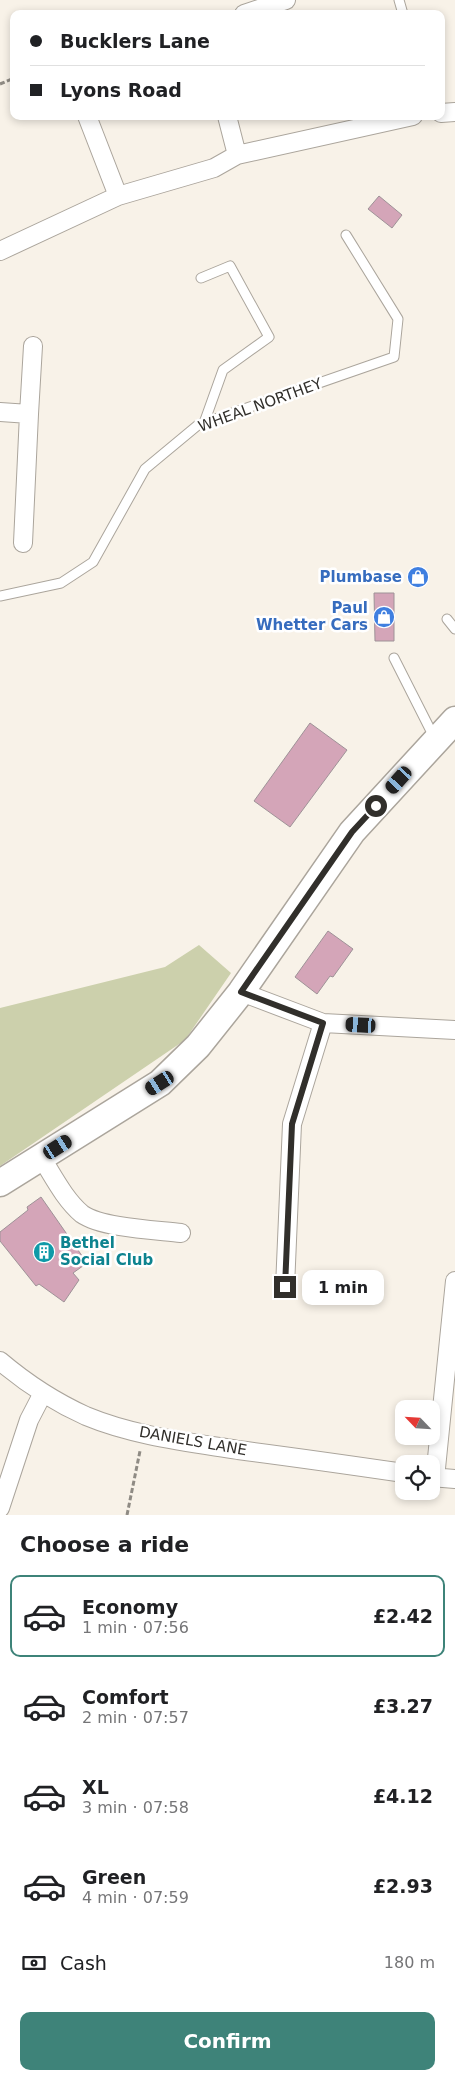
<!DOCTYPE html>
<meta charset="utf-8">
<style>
:root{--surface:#fff;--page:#f2f2f2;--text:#202124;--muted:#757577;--line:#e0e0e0;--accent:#3e8379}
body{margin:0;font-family:"DejaVu Sans",sans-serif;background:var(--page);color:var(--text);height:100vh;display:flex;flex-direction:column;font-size:19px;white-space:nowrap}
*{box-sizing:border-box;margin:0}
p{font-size:16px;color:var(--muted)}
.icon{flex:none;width:28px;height:28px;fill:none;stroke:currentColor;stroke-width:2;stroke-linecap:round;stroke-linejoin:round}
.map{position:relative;height:1515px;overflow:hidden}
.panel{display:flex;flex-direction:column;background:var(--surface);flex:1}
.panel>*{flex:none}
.guide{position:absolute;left:10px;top:10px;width:435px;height:110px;border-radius:10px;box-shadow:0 2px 8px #0003;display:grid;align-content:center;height:110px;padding:0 20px;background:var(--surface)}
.needle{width:32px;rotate:295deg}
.controls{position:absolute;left:395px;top:1400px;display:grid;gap:10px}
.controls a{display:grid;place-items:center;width:45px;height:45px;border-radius:10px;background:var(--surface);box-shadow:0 2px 8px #0003;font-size:25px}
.end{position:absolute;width:22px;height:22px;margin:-11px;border:6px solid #312f2b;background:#fff;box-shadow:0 0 0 2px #fff}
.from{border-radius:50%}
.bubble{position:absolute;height:35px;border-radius:10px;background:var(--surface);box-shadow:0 2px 8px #0003;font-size:16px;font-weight:700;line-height:35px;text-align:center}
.car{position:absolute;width:15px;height:30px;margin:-15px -8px;border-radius:6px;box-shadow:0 0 4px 1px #0007;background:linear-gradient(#222 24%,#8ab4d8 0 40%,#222 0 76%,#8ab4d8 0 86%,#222 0)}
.guide b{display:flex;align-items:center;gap:18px;height:48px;font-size:19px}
.guide b+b{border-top:1px solid var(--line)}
.guide i{width:12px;height:12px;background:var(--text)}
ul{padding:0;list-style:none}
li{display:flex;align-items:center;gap:15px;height:82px;margin:0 10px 8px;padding:0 10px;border:2px solid transparent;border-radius:10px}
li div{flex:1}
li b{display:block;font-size:19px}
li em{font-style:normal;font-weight:700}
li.current{border-color:var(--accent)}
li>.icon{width:45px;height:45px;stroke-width:1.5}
h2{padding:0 20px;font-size:22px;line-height:60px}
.pay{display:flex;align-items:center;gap:12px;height:55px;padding:0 20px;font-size:19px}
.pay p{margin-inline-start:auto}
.action{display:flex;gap:10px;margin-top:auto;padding:10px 20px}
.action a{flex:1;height:58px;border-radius:10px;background:var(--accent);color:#fff;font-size:20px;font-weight:700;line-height:58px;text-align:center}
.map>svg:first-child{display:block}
.green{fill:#ccd0ac}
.building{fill:#d4a5b8;stroke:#9e9297}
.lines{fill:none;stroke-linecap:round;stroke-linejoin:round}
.lane-casing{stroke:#aba59c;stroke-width:11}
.street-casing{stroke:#aba59c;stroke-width:20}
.secondary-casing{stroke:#aba59c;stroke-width:29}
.path{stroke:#8f8b84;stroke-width:3;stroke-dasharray:5 2.5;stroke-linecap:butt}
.lane{stroke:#fff;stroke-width:9}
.street{stroke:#fff;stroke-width:18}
.secondary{stroke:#fff;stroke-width:26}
.route{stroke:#312f2b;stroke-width:6}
.labels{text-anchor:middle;stroke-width:5;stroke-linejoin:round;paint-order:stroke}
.street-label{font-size:15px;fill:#312f2b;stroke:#fff}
.shop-label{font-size:15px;font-weight:bold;fill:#366cbe;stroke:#fff;text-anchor:end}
.culture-label{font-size:15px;font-weight:bold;fill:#0d838f;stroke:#fff;text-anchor:start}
</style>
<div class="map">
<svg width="455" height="1515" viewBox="0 0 455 1515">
<rect width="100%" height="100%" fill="#f8f2e8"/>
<path class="green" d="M199 945 231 973 185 1040 0 1166V1008L165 967Z"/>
<path class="building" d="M379 196 402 215 392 228 368 209Z
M374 593H394V641H375Z
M310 723 347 750 290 827 254 801Z
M328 931 353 949 333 977 330 976 317 994 295 977Z
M41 1197 87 1263 73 1273 79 1280 64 1302 39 1284 36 1286 0 1241V1232L28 1210 27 1207Z"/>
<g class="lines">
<g class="lane-casing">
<path id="lane" d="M399 0 403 14
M201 278 230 266 269 337 223 370 204 423
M0 596 61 583 93 562 145 469 198 425 394 357 398 319 346 235
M447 619 455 629
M394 658 434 737"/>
</g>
<g class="street-casing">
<path id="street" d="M244 14 286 0
M441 113 455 112
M87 116 118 196
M227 116 237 155
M0 251 118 196 214 168 237 155 413 116
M0 412 29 414 23 543
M29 414 33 346
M241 992 323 1023 455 1030
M41 1157C53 1176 65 1200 82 1214 102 1228 156 1230 181 1233
M285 1287 292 1124 323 1023
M0 1361C26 1383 55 1402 86 1416 134 1436 188 1442 238 1450 293 1457 349 1465 404 1473
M431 1477 455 1479
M435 1478 455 1281
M0 1508 29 1420 43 1393"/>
</g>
<g class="secondary-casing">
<path id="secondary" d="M0 1183 160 1083 198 1046 241 992 352 832 455 720"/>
</g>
<path class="path" d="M0 84 14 78
M127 1515 140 1451"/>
<use href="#lane" class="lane"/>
<use href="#street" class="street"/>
<use href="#secondary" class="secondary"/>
</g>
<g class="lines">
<path class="route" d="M285 1287 292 1124 323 1023 241 992 352 832 376 806"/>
</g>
<defs>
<g id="shop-disc" transform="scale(1.125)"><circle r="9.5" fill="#3f7fe0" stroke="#fff"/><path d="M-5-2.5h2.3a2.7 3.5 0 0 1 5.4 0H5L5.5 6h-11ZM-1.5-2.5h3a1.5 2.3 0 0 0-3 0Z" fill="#fff"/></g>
<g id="building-disc" transform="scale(1.125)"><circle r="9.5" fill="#0f9aa8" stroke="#fff"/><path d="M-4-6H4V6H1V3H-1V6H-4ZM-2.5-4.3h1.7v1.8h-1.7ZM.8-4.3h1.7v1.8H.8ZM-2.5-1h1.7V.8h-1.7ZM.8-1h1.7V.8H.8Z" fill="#fff"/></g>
</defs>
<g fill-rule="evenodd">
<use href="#shop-disc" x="418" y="577"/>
<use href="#shop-disc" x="384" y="617"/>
<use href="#building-disc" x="44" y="1252"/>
</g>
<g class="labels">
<g class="street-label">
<text transform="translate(260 405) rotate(-20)" y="5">WHEAL NORTHEY</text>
<text transform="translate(193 1441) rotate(10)" y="5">DANIELS LANE</text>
</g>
<g class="shop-label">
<text x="402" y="582">Plumbase</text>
<text x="368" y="613">Paul<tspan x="368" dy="17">Whetter Cars</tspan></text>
</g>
<g class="culture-label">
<text x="60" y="1248">Bethel<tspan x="60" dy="17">Social Club</tspan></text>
</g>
</g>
</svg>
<div class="controls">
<a><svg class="needle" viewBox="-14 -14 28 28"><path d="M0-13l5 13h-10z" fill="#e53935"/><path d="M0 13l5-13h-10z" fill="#757577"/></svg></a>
<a><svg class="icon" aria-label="locate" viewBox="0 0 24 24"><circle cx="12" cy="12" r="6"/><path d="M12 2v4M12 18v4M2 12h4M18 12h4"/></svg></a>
</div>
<i class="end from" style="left:376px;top:806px"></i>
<i class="end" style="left:285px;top:1287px"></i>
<div class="bubble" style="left:302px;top:1270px;width:82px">1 min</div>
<i class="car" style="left:399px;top:780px;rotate:222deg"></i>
<i class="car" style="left:361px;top:1025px;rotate:273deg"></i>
<i class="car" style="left:160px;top:1083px;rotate:238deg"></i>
<i class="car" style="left:58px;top:1147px;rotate:58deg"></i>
<div class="guide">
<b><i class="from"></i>Bucklers Lane</b>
<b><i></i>Lyons Road</b>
</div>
</div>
<section class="panel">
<h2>Choose a ride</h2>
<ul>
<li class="current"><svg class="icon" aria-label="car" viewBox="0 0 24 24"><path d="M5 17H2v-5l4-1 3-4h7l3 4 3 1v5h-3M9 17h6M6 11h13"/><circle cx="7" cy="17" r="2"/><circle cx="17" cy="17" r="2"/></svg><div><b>Economy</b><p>1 min · 07:56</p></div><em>£2.42</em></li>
<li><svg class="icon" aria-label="car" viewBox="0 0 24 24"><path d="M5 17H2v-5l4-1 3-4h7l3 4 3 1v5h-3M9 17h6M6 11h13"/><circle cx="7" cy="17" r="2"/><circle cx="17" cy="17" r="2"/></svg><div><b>Comfort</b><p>2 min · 07:57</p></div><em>£3.27</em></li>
<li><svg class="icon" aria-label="car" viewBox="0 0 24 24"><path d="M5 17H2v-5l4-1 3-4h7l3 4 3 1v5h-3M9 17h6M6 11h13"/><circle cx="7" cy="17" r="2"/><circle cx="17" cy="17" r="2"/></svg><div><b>XL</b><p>3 min · 07:58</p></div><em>£4.12</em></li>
<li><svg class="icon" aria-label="car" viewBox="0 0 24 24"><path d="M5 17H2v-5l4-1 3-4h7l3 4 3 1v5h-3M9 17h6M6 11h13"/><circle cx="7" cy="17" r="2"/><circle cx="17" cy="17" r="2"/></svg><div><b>Green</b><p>4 min · 07:59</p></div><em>£2.93</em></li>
</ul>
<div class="pay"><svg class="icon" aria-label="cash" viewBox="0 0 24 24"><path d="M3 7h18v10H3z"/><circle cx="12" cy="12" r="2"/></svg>Cash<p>180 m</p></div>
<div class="action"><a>Confirm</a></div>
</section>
